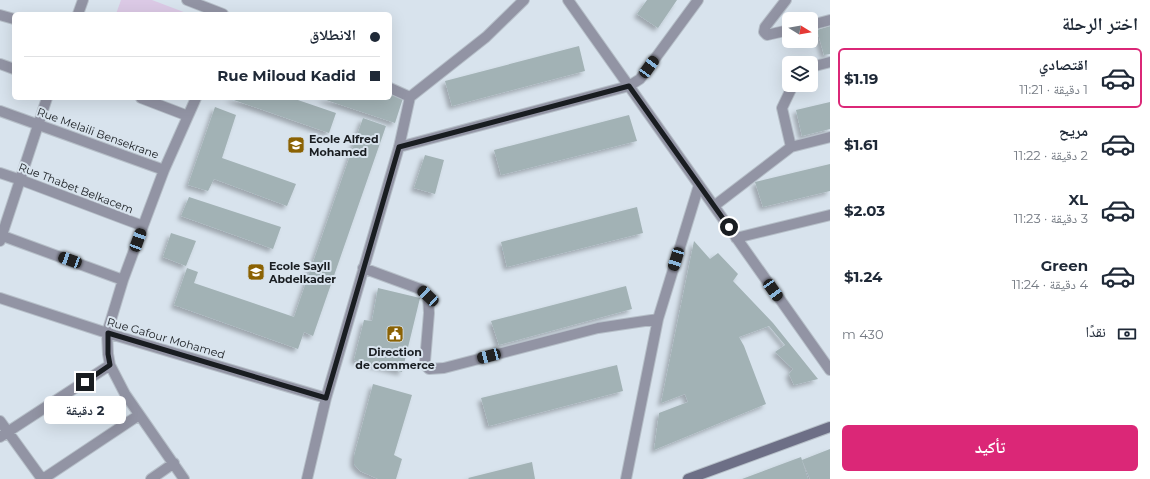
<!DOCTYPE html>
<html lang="ar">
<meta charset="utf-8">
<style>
:root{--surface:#fff;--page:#f2f2f3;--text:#1f2937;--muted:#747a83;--line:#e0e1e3;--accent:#db2777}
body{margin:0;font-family:Montserrat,"Noto Naskh Arabic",sans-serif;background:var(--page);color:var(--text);direction:rtl;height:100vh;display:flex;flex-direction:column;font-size:15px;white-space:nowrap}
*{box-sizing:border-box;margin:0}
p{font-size:13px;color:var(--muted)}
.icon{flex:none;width:22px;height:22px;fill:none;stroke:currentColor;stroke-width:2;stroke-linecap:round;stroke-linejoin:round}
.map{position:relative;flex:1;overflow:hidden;direction:ltr}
.side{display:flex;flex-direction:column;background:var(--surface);width:320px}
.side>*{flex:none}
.top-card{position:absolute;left:12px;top:12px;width:380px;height:88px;border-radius:6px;box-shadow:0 4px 16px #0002;direction:rtl;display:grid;align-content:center;height:88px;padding:0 12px;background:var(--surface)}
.needle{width:26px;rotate:101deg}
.controls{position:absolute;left:782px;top:12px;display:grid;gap:8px}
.controls a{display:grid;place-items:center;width:36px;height:36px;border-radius:6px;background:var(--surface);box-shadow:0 4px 16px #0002;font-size:20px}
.end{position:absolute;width:18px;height:18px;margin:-9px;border:5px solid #191d21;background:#fff;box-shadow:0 0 0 2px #fff}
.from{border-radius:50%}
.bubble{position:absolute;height:28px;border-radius:6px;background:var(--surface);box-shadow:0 4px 16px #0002;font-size:13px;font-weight:700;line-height:28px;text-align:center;direction:rtl}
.car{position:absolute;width:12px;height:24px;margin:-12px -6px;border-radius:5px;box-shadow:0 0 3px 1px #0007;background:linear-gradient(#222 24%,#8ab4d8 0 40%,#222 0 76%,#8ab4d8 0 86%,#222 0)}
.top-card b{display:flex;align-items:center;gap:14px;height:38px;font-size:15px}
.top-card b+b{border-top:1px solid var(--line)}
.top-card i{width:10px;height:10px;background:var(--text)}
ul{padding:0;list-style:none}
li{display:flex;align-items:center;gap:12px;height:60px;margin:0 8px 6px;padding:0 4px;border:2px solid transparent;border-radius:6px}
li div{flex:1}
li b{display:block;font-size:15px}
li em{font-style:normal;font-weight:700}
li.current{border-color:var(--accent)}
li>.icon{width:36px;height:36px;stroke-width:1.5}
h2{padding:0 12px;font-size:18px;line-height:48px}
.pay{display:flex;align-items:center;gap:10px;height:44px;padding:0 12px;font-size:15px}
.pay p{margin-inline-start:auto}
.primary-button{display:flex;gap:8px;margin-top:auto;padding:8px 12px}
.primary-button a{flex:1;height:46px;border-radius:6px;background:var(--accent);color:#fff;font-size:16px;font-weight:700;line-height:46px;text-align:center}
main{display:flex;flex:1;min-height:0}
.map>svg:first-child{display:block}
.pitch{fill:#dbc9e5}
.building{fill:#a2b2b5;filter:url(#shadow)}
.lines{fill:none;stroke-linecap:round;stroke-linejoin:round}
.minor-casing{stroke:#b6bfc8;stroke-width:12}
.secondary-casing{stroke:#b6bfc8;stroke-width:12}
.minor{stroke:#9294a4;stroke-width:10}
.secondary{stroke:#6d6f86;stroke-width:10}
.route{stroke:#191d21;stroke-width:5}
.labels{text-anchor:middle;stroke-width:4;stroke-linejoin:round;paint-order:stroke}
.street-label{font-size:11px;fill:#191d21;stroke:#d8e3ed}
.poi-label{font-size:11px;font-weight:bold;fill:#191d21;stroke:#d8e3ed;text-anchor:start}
</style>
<main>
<section class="side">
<h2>اختر الرحلة</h2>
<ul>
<li class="current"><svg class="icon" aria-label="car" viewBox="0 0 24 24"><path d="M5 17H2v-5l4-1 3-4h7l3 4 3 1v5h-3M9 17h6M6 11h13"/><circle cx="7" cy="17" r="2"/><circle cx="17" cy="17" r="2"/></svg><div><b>اقتصادي</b><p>1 دقيقة · 11:21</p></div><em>$1.19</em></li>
<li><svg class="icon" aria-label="car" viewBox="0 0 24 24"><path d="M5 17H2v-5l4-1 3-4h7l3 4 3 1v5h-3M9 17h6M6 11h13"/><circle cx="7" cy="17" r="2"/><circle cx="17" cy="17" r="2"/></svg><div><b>مريح</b><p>2 دقيقة · 11:22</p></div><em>$1.61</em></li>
<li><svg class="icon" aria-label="car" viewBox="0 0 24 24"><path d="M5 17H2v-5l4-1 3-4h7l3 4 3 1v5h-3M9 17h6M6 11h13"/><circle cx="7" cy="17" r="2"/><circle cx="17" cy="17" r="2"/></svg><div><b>XL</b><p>3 دقيقة · 11:23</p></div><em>$2.03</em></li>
<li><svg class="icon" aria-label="car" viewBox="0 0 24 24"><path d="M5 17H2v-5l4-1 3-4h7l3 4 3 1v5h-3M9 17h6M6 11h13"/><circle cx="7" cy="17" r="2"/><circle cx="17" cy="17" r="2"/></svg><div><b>Green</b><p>4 دقيقة · 11:24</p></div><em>$1.24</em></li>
</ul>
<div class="pay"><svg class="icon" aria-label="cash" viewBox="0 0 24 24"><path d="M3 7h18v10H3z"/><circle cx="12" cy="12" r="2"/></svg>نقدًا<p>430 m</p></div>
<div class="primary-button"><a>تأكيد</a></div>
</section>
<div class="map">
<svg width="830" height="479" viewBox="0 0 830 479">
<defs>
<filter id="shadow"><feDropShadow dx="-3.5" dy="3.5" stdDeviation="2" flood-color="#0004"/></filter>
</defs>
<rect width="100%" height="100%" fill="#d8e3ed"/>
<path class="pitch" d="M121 0H152L189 14H116Z"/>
<path class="building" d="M647 0H677L658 28 637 14Z
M830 26V54L824 55 817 30Z
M579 46 585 71 452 106 445 81Z
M390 91 404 95 395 123 320 98H390Z
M228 98H292L336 113 329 133Z
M830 102V129L802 136 796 110Z
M215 107 236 115 222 158 296 184 287 206 214 179 208 191 188 185Z
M629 115 637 141 501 175 494 150Z
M363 118 386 126 313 336 304 332 298 349 174 305 187 268 198 272 194 283 294 317Z
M425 155 444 160 435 194 414 188Z
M830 164V191L763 207 755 182Z
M189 197 281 227 273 249 181 216Z
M637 207 643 233 507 267 501 242Z
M171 233 196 241 186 266 163 257Z
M694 241 710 259 718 253 738 274 733 281 773 323 818 379 794 385 789 374 793 369 775 352 785 345 769 326 739 337 744 346 766 404 654 450 659 413 688 402 685 394 661 403Z
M626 286 632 309 499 345 491 321Z
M378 288 420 298 402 372 354 360 364 320 372 321Z
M617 365 623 391 489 426 481 398Z
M373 384 412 395 394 455 402 459 396 479H378L360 471 354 464V456Z
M830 449V479H810L802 460Z
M801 457 808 479H742Z
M532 462 535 479H469L468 478Z"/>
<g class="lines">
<g class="minor-casing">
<path id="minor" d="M187 0 223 14
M568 0 830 370
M786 0 765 27 764 32 767 35 789 30
M78 14 83 0
M0 15 14 19
M811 25 830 20
M0 64 14 69
M811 67 830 62
M390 88 410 97
M141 98 188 116 164 170 143 226 123 280 107 333 108 354 110 365 125 394 184 479
M0 111 164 170
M188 116 196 98
M399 147 629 86 640 79 698 0
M791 147 782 108 793 85
M0 173 21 180 143 226
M714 206 791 147 830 137
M0 235 123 280
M736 238 830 215
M0 241 47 98
M363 268 420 289 428 296 429 313 425 361V365L429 369 444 368 598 328 658 319
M0 298 107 333 326 398
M0 421 42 479
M0 437 110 365
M43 479 139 415
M151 479 174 463
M307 479 326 398 399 147 410 97 486 37 524 0
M626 479 658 319 699 185"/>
</g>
<g class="secondary-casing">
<path id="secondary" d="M688 479 830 427"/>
</g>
<use href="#minor" class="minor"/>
<use href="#secondary" class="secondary"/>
</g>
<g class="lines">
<path class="route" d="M85 382 110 365 108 354V333L326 398 399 147 629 86 729 227"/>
</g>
<defs>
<g id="school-square" transform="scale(0.9)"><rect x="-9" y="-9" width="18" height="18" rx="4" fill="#8b6203" stroke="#d8e3ed"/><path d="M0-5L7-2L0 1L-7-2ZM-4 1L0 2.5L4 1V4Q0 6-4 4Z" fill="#fff"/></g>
<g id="civic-square" transform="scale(0.9)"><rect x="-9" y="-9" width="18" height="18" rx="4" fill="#8b6203" stroke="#d8e3ed"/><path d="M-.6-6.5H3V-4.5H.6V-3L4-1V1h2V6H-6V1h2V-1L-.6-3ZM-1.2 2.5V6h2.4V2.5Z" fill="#fff"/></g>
</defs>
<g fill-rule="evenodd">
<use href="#school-square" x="296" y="145"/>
<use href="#school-square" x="256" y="272"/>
<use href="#civic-square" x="395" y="334"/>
</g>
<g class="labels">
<g class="street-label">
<text transform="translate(98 133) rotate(20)" y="4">Rue Melaili Bensekrane</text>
<text transform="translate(76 188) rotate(21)" y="4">Rue Thabet Belkacem</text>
<text transform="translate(166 338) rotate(16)" y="4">Rue Gafour Mohamed</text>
</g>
<g class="poi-label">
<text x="309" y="143">Ecole Alfred<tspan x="309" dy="13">Mohamed</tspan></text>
<text x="269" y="270">Ecole Sayll<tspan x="269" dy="13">Abdelkader</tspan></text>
<text x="395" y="356" text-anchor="middle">Direction<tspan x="395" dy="13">de commerce</tspan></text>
</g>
</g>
</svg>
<div class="controls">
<a><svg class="needle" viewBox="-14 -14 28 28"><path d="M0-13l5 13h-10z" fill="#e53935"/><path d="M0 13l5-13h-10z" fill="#747a83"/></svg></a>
<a><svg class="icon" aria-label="layers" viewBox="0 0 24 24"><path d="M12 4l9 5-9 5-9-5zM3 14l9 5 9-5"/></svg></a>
</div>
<i class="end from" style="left:729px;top:227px"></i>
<i class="end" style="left:85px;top:382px"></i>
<div class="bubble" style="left:44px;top:396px;width:82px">2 دقيقة</div>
<i class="car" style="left:649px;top:67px;rotate:36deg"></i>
<i class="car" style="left:138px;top:240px;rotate:20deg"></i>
<i class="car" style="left:676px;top:259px;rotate:197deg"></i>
<i class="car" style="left:70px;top:260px;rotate:290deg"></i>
<i class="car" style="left:773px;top:290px;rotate:145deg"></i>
<i class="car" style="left:428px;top:296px;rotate:313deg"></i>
<i class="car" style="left:489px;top:356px;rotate:255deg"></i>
<div class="top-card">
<b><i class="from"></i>الانطلاق</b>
<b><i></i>Rue Miloud Kadid</b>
</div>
</div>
</main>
